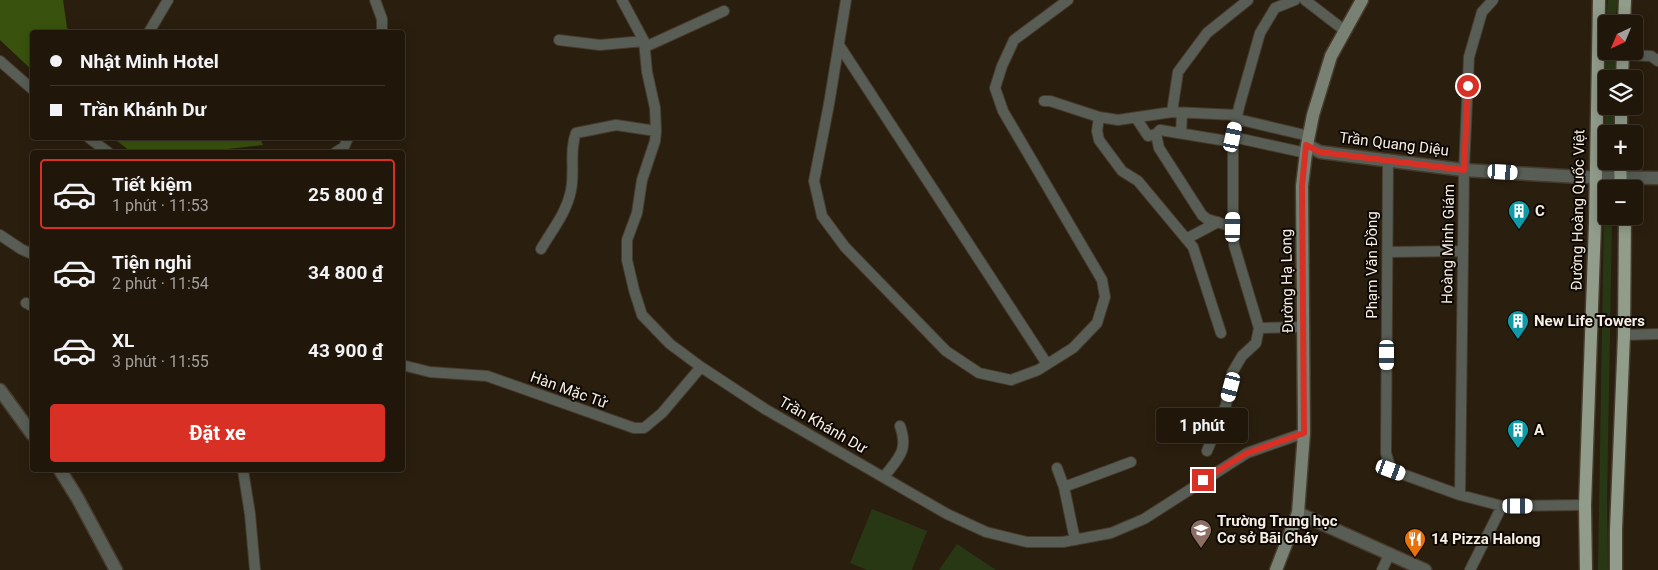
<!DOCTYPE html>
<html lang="vi">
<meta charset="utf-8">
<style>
:root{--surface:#20160a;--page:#2d2318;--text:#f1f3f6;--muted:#a29f9c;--line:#3d352b;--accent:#d93025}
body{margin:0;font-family:Roboto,sans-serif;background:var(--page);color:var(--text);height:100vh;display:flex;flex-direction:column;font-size:19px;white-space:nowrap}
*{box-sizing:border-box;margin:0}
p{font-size:16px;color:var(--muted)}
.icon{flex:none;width:28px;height:28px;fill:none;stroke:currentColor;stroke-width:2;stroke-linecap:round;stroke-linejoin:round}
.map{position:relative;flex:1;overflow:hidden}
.sheet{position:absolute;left:30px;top:150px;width:375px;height:322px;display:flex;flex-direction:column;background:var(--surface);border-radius:5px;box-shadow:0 2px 12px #0003,0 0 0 1px var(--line)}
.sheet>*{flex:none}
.top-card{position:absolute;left:30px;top:30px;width:375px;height:110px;border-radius:5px;box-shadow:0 2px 12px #0003,0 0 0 1px var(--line);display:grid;align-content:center;height:110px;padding:0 20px;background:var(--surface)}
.needle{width:32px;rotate:224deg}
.fabs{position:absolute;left:1598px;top:15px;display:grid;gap:10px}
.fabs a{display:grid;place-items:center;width:45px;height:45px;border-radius:5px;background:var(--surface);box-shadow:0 2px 12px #0003,0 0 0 1px var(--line);font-size:25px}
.end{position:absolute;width:22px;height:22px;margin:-11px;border:6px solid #d93025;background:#fff;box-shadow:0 0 0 2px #fff}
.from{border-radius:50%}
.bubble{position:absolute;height:35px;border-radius:5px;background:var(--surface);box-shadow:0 2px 12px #0003,0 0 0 1px var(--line);font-size:16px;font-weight:700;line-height:35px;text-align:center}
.car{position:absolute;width:15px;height:30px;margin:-15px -8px;border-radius:6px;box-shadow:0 0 4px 1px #0007;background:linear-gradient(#fff 24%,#345 0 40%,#fff 0 76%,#345 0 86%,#fff 0)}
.top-card b{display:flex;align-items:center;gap:18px;height:48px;font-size:19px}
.top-card b+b{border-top:1px solid var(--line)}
.top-card i{width:12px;height:12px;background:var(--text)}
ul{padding:9px 0 0;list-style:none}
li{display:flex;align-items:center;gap:15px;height:70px;margin:0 10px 8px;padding:0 10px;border:2px solid transparent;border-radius:5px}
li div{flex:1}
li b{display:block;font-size:19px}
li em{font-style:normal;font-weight:700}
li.current{border-color:var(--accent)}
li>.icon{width:45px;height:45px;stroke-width:1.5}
.cta{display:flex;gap:10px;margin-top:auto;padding:10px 20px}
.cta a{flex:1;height:58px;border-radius:5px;background:var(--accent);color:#fff;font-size:20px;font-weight:700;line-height:58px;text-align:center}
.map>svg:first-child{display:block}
.green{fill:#293814}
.forest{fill:#39530e}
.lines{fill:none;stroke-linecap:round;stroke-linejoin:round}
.minor-casing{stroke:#473b2c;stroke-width:12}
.tertiary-casing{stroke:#473b2c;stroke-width:15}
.secondary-casing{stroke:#473b2c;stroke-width:15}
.primary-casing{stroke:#473b2c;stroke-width:15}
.minor{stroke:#585e56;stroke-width:10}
.tertiary{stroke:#585e56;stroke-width:12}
.secondary{stroke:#788174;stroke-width:12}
.primary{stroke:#919c8b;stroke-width:12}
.route{stroke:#d93025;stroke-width:6}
.labels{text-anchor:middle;stroke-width:4;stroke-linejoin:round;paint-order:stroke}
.street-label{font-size:15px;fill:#f7eee4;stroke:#0e0904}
.poi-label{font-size:15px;font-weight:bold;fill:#f7eee4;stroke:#0e0904;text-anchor:start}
</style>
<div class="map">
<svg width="1658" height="570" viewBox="0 0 1658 570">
<rect width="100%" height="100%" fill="#2a1e0e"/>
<path class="green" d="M1608 0H1617L1616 24H1606Z
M1606 25V51H1616L1615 79H1606V106H1615V123L1612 129H1607L1605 124Z
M1606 209V216H1612V220L1607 500 1608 570H1598L1604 211Z
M872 509 927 531 912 570H867L850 563Z
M957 544 996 570H939Z"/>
<path class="forest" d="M0 0H63L67 28 73 32H32V70L0 40Z
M113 138H260L263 145 202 152H156L130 151Z"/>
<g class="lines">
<g class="minor-casing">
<path id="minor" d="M375 0 382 19V32
M622 0 644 41 647 72 655 108 656 131 655 141 642 180 637 213 627 240V260L634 290 642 315 670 344 701 367 765 409 947 514 986 532 1027 542H1063L1111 533 1144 519 1247 453 1304 433
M846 0 829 104 814 181 822 216 845 247 946 351 979 373 1011 380 1038 370 1073 348 1097 323 1105 297 1102 280 1003 111 995 88 1002 66 1014 40 1068 0
M1305 0 1344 30
M149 32 168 0
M559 40 600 45 644 41
M839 45 1047 364
M645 47 724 11
M1623 55 1651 56 1658 61
M0 61 32 89
M1044 101H1050L1099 117 1118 120 1172 112 1237 115
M1172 112 1178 72 1207 33 1248 0
M1099 117 1097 131 1099 140 1122 171 1138 181 1193 247 1221 333
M1136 118 1148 136 1156 134
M1237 119 1309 136
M1181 133 1182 113
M1233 137 1306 153
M89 138 108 152
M336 152 344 147 348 138
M1388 159 1386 453 1391 470 1460 495 1502 506 1585 505
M1233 227 1207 219 1202 215 1159 148 1156 134 1160 130 1233 142
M0 235 21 249 32 254
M1186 239 1218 222
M541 249C552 230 567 212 571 190 575 171 569 151 576 133L616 125 656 131
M1388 252 1463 251
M26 303 32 306
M1259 328 1304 327
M1624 335 1658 334
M402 365 430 372 487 376 634 428H644L662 413 701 367
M1207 451 1226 405 1232 373 1242 356 1256 343 1259 328 1234 245 1233 227V137L1239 107 1260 33 1275 8 1295 0
M1057 468 1064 487 1075 540
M243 470 250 514 255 570
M884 477C898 458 909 451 900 426
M1064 487 1131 462
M1460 495 1464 170 1469 57 1482 12 1493 0
M1382 570 1390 553
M1470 570 1502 506"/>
</g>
<g class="tertiary-casing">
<path id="tertiary" d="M1307 145 1320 152 1464 170 1580 177 1658 178
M0 390 32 434
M60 470 78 499 116 570
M1298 513 1425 570"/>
</g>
<g class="secondary-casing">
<path id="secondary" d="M1276 570 1298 513 1304 433 1302 186 1307 145 1313 115 1331 56 1362 0"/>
</g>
<g class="primary-casing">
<path id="primary" d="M1624 24 1625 0
M1622 79 1623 51
M1621 134V106
M1620 161 1621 189
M1586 570 1585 505 1595 223 1599 0
M1616 570V530L1624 335 1625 216"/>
</g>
<use href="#minor" class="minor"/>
<use href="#tertiary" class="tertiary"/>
<use href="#secondary" class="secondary"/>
<use href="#primary" class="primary"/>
</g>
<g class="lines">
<path class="route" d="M1203 480 1247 453 1304 433 1302 186 1306 145 1320 152 1464 170 1468 86"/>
</g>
<defs>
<g id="building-pin" transform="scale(1.125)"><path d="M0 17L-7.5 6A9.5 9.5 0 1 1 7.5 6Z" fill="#0f9aa8" stroke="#0e0904"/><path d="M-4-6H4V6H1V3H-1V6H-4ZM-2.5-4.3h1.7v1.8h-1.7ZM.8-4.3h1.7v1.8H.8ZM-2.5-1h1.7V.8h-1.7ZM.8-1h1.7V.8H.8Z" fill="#fff"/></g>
<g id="school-pin" transform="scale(1.125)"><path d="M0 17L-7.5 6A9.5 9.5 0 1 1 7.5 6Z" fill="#8d6e63" stroke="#0e0904"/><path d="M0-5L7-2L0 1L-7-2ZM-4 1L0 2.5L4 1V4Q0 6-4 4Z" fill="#fff"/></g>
<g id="restaurant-pin" transform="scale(1.125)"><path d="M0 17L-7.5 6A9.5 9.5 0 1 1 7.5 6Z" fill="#e8710a" stroke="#0e0904"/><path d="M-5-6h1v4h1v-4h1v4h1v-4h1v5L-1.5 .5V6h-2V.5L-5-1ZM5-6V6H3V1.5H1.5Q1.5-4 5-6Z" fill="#fff"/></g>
</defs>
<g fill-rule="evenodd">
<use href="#building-pin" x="1519" y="211"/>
<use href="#building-pin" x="1518" y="321"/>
<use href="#building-pin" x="1518" y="430"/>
<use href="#school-pin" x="1201" y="530"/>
<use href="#restaurant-pin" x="1415" y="539"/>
</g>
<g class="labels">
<g class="street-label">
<text transform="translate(1394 144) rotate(7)" y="5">Trần Quang Diệu</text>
<text transform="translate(1578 210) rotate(-89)" y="5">Đường Hoàng Quốc Việt</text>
<text transform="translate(1448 244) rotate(-89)" y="5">Hoàng Minh Giám</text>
<text transform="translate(1372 265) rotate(-90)" y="5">Phạm Văn Đồng</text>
<text transform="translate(1287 281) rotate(-91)" y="5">Đường Hạ Long</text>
<text transform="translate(569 390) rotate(20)" y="5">Hàn Mặc Tử</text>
<text transform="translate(823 425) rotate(30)" y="5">Trần Khánh Dư</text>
</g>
<g class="poi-label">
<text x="1535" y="216">C</text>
<text x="1534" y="326">New Life Towers</text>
<text x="1534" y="435">A</text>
<text x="1217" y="526">Trường Trung học<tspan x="1217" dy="17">Cơ sở Bãi Cháy</tspan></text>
<text x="1431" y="544">14 Pizza Halong</text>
</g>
</g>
</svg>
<div class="fabs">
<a><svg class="needle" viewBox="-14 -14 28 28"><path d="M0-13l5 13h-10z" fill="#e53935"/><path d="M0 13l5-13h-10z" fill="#a29f9c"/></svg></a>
<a><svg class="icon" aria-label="layers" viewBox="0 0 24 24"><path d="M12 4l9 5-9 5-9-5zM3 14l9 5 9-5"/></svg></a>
<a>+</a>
<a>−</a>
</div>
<i class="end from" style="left:1468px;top:86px"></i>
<i class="end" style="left:1203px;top:480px"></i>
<div class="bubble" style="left:1156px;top:408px;width:92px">1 phút</div>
<i class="car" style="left:1233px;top:137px;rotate:12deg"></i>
<i class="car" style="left:1503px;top:172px;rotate:93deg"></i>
<i class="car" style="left:1233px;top:227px;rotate:1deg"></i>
<i class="car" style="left:1387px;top:355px;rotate:180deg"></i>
<i class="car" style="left:1231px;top:387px;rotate:195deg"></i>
<i class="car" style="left:1391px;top:470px;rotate:110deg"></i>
<i class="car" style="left:1518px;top:506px;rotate:90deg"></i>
<div class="top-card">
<b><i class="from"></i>Nhật Minh Hotel</b>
<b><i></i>Trần Khánh Dư</b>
</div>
<section class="sheet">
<ul>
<li class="current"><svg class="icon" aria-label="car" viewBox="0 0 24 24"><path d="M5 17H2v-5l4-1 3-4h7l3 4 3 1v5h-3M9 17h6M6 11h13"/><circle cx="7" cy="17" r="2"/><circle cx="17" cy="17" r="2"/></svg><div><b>Tiết kiệm</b><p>1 phút · 11:53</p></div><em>25 800 ₫</em></li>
<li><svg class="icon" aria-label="car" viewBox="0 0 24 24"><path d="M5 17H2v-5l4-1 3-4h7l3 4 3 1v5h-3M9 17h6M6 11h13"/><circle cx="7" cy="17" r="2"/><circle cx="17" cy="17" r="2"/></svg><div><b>Tiện nghi</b><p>2 phút · 11:54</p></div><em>34 800 ₫</em></li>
<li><svg class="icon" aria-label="car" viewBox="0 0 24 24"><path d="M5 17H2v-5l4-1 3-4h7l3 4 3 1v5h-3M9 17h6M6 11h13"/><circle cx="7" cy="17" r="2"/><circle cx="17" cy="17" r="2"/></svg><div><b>XL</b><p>3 phút · 11:55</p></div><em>43 900 ₫</em></li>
</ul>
<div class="cta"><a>Đặt xe</a></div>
</section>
</div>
